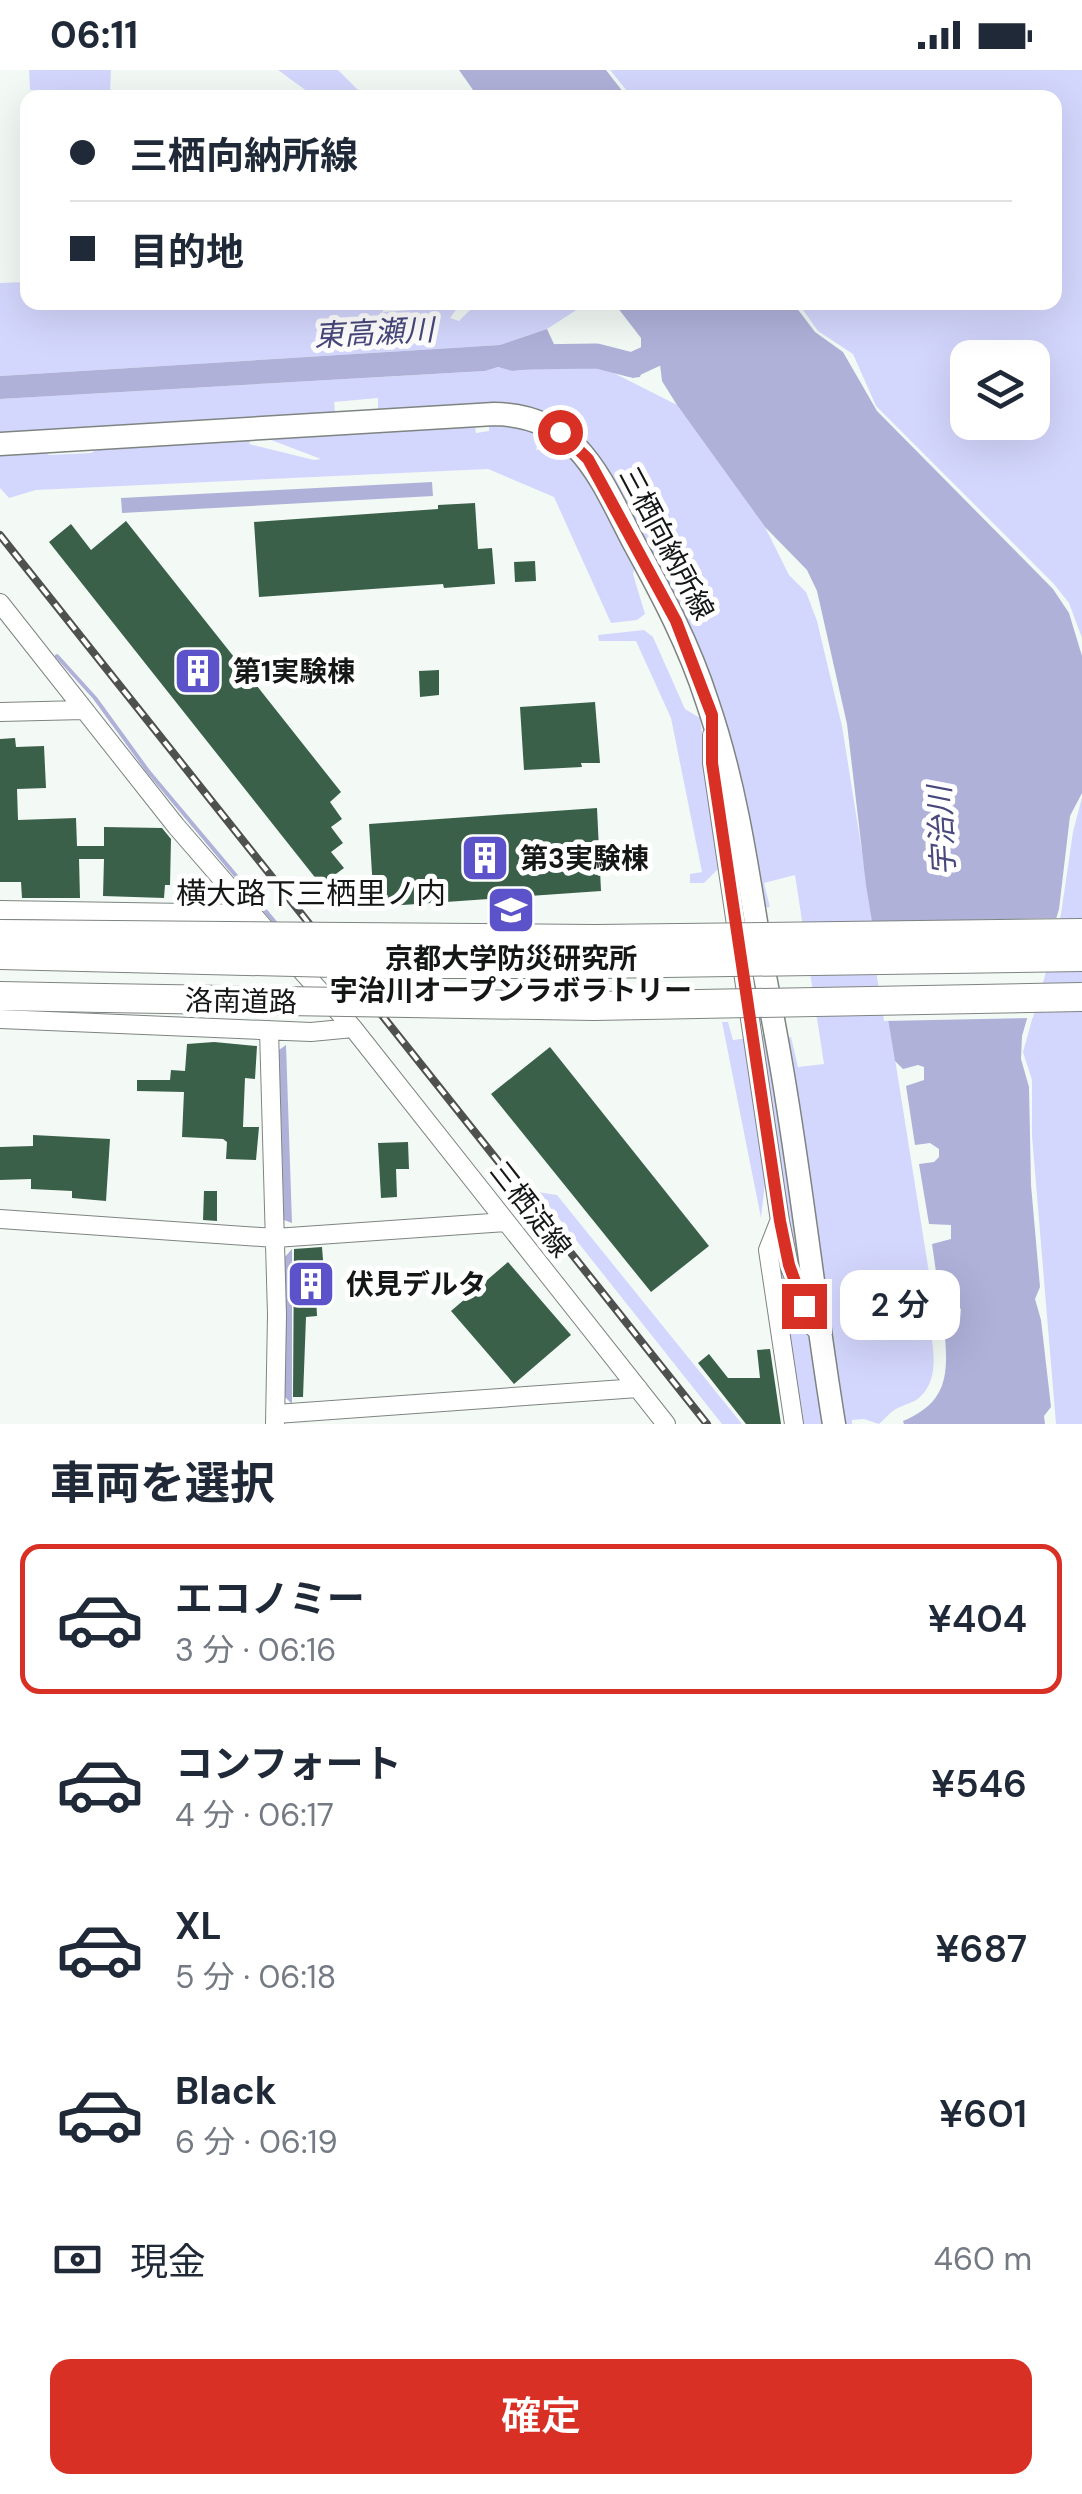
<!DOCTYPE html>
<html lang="ja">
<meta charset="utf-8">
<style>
:root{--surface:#fff;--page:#f2f2f3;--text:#1f2937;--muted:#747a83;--line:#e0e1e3;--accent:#d93025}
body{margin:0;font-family:"DM Sans","Noto Sans JP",sans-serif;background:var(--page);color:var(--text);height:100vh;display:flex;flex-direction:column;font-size:38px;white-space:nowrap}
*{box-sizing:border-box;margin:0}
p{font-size:32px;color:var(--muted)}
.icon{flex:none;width:55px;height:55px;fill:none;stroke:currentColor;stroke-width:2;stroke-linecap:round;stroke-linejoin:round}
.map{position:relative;height:1354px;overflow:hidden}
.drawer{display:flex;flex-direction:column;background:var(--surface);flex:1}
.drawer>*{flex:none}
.hud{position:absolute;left:20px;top:20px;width:1042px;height:220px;border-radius:20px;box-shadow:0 10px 40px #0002;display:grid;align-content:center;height:220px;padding:0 50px;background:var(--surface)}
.controls{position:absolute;left:950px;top:270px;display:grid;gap:20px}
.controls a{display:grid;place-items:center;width:100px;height:100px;border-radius:20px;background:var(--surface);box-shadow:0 10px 40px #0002;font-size:50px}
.end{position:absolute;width:45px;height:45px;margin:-22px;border:12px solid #d93025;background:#fff;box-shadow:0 0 0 5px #fff}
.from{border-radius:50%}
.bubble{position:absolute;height:70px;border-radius:20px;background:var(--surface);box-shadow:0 10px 40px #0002;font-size:32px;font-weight:600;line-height:70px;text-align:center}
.hud b{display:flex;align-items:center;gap:35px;height:95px;font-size:38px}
.hud b+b{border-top:2px solid var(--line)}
.hud i{width:25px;height:25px;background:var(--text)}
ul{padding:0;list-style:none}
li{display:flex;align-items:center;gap:30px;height:150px;margin:0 20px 15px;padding:0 30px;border:5px solid transparent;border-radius:20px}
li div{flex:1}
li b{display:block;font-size:38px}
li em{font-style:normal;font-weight:600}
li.active{border-color:var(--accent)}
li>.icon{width:90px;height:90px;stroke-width:1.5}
h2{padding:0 50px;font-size:45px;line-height:120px}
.pay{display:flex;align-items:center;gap:25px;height:110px;padding:0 50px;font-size:38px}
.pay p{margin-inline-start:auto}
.button{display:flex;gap:20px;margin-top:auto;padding:20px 50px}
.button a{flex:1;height:115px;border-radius:20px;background:var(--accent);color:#fff;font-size:40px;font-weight:600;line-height:115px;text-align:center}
.status{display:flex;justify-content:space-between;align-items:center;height:70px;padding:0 50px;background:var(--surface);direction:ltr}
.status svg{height:28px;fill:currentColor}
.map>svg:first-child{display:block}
.green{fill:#d4d7fd;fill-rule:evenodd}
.water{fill:#afb1d9}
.pier{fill:#f3faf5}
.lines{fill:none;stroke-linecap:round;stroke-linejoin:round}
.stream{stroke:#afb1d9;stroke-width:4}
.river{stroke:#afb1d9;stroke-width:25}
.building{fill:#3b604a}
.minor-casing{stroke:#7e8480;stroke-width:20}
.major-casing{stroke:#7e8480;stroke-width:25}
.highway-casing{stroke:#7e8480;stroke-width:30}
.minor{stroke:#fff;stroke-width:18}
.major{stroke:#fff;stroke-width:22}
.highway{stroke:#fff;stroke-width:28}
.rail-casing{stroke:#4e514f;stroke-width:8}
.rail{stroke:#fff;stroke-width:4;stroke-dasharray:11;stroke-linecap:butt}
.highway-bridge-casing{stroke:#7e8480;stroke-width:30;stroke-linecap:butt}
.highway-bridge{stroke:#fff;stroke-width:28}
.route{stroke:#d93025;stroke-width:12}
.labels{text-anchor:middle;stroke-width:10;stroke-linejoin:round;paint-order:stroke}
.street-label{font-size:28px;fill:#151716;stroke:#fff}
.poi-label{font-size:28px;font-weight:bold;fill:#151716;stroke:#fff;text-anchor:start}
.water-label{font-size:30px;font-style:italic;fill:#48487d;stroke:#fff}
.neighbourhood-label{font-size:30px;fill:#151716;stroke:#fff}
</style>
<div class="status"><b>06:11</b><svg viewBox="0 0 49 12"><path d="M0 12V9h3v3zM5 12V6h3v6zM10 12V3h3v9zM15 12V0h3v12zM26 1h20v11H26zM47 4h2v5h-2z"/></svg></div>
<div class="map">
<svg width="1082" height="1354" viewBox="0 0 1082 1354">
<rect width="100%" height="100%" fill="#f3faf5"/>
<path class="green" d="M29 0H111L110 21 30 20Z
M278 0H338L365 27H315Z
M610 0H1082V568L1069 533 1053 513 876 336 853 284 818 261 798 233 1055 232V28L632 27ZM968 288H1032V352H968Z
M27 212 28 232 392 233 382 236 383 242 412 240 424 233H461L450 248 459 251 477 233H587L547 259 500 275 0 306V213Z
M564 296 606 299 677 335 765 457 789 505 806 522 817 551 842 656 937 1253 930 1256C933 1279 940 1308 920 1327 914 1333 905 1334 898 1338 891 1341 885 1349 879 1354L864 1349 852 1350V1354H839L783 968 791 967 798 997 824 994 795 805 764 813 770 837 759 838 726 677 566 360 378 340V328L334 332 335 342H349L0 370V329L485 301 498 297 512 301Z
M474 350 476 363 489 361V350L501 356 542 359 536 380 545 378 552 363 561 369 621 458C620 470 623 486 636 492L633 504 645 544 637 550 611 553 554 427 488 399 36 420 9 428 0 418V383L38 376 49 385 91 383 109 373 251 369 249 374 314 390 321 389 253 363Z
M644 560 653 567 685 639 700 648 721 790 719 798 704 813H690V804L702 802 671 648 636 571H599L598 565Z
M1082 727V1354H1056L1032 1066V1010L1023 982 1061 844 1073 762Z
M722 952H728L733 970 748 968 767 1095 761 1148Z
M769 964 805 1213 795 1191 758 965Z
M538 1122 557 1125 742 1354H722Z
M779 1185 814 1283 829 1354H801Z"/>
<path class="water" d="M459 0H606L627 27H478Z
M614 233H793L815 262 843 282 877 341 1053 519 1069 543 1082 586V723L1070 746 1059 839 1022 966 1021 989 1029 1017 1031 1115 1040 1217 1035 1229 1041 1250 1051 1337 1044 1346 1045 1354H904L903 1351C951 1331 948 1300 944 1255L960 1250 961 1239 955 1234 941 1236 932 1174 951 1169V1155L929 1154 919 1094 934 1092 939 1087V1079L930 1073 915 1075 906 1016 924 1010V997L918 995 903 999 895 991 866 815 847 654 817 521 807 500 765 457 677 335 662 311 660 294 643 298 640 307 632 308 626 298 628 287 641 279V268Z
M547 259 564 296 512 301 498 297 485 301 0 329V306L500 275Z
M432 412 433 426 122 443 121 428Z
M286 975 292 1153 284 1150 279 980Z
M292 1179V1334L285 1327 284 1188Z"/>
<path class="pier" d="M1061 848 1042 916 879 919 868 852Z
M1041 918 1033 948 884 951 880 921Z"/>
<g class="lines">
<path class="stream" d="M57 586 95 628 148 701 279 857"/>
<path class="river" d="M527 287 597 286 632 295 658 283"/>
</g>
<path class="building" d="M475 433 478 479 492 478 495 514 444 518 443 514 259 527 254 452 438 439V435Z
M126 451 341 722 330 732 342 749 331 757 343 773 331 782 344 798 321 815 49 472 71 454 91 480Z
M535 491 536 511 515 512 514 492Z
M439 600V625L420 627 419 601Z
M595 632 600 693H581L582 697 524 700 520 637Z
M15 668 16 677 44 676 46 718 17 719 18 750 76 748 77 776H104V757L162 758 171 769 170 815H165L164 828 103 826 104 789H79L80 828H22L21 812H0V669Z
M597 738 601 821 374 837 369 754Z
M214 972 257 976 255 1009 245 1008 243 1057H259L256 1090 226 1089 227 1072 223 1069 182 1067 184 1022 137 1021V1010H170L171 1000 185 1001 187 974Z
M550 977 709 1176 651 1222 491 1024Z
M33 1065 110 1069 106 1131 72 1128V1121L31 1119V1109L0 1110V1077L33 1076Z
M408 1072 409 1099H396L397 1127 381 1128 378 1073Z
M204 1121H217V1151L203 1150Z
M322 1177 323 1190 328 1198 327 1223 316 1226 317 1246 306 1247 303 1327H293L294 1179Z
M508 1192 571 1265 514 1314 451 1241Z
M770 1279 781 1354H746L698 1293 709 1284 728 1308H760L757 1280Z"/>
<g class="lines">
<g class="minor-casing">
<path id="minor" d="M0 533 176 756 273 868
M0 642 84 640
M712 665V693L780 1151 789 1195 814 1258
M0 840 250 844
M293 891 353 958 666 1354
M0 949 311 962 353 958
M269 960 277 1245 275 1354
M0 1149 275 1168 506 1152
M779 1152 768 1180 794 1354
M276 1344 638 1318"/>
</g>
<g class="major-casing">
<path id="major" d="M0 374 494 344C578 345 600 408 634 473 662 524 689 575 707 631 736 715 748 802 762 890 770 934 779 979 786 1024 804 1134 816 1244 834 1354"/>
</g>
<g class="highway-casing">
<path id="highway" d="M0 926 103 928"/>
</g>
<use href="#minor" class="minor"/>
<use href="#major" class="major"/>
<use href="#highway" class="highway"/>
<g class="rail-casing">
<path id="rail" d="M0 465 707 1354"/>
</g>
<use href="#rail" class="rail"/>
<g class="highway-bridge-casing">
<path id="highway-bridge" d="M0 864 595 869 1082 863
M0 885 376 894H598L1082 887
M103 928 594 936 1082 927"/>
</g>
<use href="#highway-bridge" class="highway-bridge"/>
</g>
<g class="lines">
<path class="route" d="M560 362 588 389 676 551 712 645V693L780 1151 789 1195 804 1236"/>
</g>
<defs>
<g id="building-square" transform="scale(2.5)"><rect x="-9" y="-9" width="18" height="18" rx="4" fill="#5c52ca" stroke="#fff"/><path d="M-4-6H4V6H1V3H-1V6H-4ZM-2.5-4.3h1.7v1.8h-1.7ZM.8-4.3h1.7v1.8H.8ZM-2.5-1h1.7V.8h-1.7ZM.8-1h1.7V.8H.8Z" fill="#fff"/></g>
<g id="university-square" transform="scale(2.5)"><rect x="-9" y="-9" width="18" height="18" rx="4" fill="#5c52ca" stroke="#fff"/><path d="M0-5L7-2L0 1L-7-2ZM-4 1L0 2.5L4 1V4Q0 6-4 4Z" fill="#fff"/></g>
</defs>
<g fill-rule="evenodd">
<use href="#building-square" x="198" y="601"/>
<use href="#building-square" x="485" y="788"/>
<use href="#university-square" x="511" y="840"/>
<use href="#building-square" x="311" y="1214"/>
</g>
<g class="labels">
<g class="street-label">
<text transform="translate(667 473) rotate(62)" y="10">三栖向納所線</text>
<text transform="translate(241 931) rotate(1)" y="10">洛南道路</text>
<text transform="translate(531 1139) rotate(52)" y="10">三栖淀線</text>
</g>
<g class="poi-label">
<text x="233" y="611">第1実験棟</text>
<text x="520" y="798">第3実験棟</text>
<text x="511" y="898" text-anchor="middle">京都大学防災研究所<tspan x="511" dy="32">宇治川オープンラボラトリー</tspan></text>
<text x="346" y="1224">伏見デルタ</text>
</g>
<g class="water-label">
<text transform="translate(374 263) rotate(-3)" y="10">東高瀬川</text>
<text transform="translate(942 761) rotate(-93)" y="10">宇治川</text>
</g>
<g class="neighbourhood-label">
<text x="311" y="834">横大路下三栖里ノ内</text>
</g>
</g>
</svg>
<div class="controls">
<a><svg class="icon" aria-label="layers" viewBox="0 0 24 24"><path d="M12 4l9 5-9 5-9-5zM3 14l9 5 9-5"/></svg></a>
</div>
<i class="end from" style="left:560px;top:362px"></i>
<i class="end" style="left:804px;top:1236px"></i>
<div class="bubble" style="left:840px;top:1200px;width:120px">2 分</div>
<div class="hud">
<b><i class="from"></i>三栖向納所線</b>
<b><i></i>目的地</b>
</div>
</div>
<section class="drawer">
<h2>車両を選択</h2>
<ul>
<li class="active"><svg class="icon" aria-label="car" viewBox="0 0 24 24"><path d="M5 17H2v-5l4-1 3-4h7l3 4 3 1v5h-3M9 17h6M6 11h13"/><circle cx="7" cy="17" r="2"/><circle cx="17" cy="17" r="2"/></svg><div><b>エコノミー</b><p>3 分 · 06:16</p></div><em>¥404</em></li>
<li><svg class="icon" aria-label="car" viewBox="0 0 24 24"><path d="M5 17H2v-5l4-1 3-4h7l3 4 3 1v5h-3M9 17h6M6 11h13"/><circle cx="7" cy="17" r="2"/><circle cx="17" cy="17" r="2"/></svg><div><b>コンフォート</b><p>4 分 · 06:17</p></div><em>¥546</em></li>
<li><svg class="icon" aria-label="car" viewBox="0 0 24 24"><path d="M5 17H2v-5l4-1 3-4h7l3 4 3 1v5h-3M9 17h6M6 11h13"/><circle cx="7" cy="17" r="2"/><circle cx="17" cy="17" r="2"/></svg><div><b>XL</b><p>5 分 · 06:18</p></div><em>¥687</em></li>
<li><svg class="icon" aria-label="car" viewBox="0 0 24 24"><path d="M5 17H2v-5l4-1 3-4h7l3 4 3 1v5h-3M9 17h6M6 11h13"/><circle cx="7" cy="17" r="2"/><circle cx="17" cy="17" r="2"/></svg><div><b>Black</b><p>6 分 · 06:19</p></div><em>¥601</em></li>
</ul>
<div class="pay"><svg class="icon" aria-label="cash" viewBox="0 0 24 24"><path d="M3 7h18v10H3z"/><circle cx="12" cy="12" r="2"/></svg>現金<p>460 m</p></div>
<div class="button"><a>確定</a></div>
</section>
